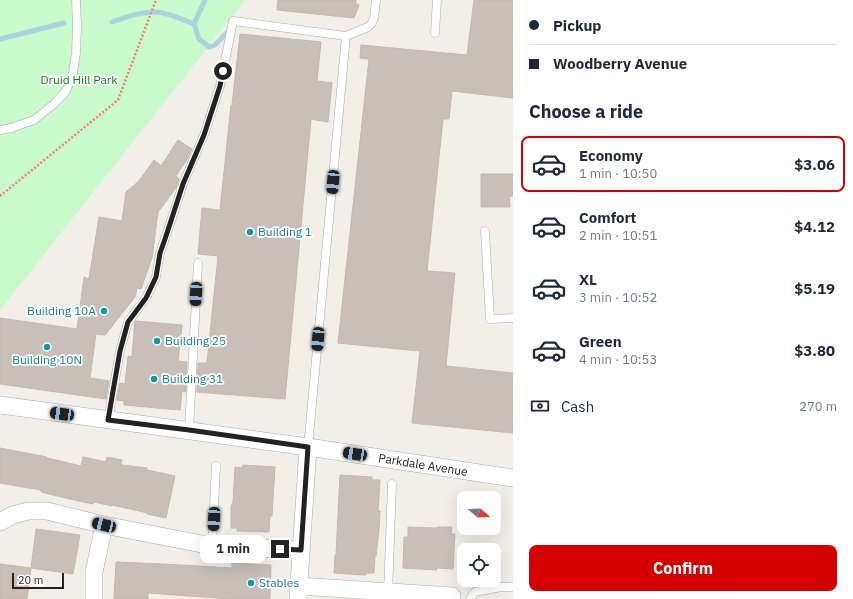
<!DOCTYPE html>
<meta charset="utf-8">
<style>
:root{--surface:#fff;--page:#f2f2f3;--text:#1f2937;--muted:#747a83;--line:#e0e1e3;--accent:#d40000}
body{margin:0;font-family:"IBM Plex Sans",sans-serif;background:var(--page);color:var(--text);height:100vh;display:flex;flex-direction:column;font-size:15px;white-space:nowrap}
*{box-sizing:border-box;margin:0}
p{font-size:13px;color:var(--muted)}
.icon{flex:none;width:22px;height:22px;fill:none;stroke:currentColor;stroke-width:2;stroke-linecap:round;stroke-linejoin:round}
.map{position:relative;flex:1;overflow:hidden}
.side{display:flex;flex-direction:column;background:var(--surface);width:340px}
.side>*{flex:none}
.guide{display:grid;align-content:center;height:88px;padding:0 16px;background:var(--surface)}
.needle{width:26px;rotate:109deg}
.tools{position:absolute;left:457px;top:491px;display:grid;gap:8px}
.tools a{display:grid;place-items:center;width:44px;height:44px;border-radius:8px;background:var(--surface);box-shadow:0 4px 16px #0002;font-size:20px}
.scale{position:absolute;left:12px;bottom:10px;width:52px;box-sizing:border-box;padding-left:4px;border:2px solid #222;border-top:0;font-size:11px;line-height:14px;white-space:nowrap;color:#222;-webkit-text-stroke:3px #fff;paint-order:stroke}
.end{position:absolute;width:18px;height:18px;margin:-9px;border:5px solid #222;background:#fff;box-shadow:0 0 0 2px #fff}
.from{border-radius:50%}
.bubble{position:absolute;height:28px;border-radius:8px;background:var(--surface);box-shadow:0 4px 16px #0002;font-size:13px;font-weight:700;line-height:28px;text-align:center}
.car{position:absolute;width:12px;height:24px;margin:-12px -6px;border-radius:5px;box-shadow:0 0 3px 1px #0007;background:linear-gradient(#222 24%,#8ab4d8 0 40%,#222 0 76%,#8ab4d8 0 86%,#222 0)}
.guide b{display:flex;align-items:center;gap:14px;height:38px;font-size:15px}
.guide b+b{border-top:1px solid var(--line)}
.guide i{width:10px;height:10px;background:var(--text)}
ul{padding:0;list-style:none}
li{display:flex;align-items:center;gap:12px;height:56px;margin:0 8px 6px;padding:0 8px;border:2px solid transparent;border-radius:8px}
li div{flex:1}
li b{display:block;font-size:15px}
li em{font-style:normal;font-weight:700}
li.active{border-color:var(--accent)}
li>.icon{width:36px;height:36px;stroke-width:1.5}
h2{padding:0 16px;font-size:18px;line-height:48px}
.pay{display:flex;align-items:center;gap:10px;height:44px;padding:0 16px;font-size:15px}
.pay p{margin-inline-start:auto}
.primary-button{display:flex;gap:8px;margin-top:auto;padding:8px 16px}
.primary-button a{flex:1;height:46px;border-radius:8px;background:var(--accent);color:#fff;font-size:16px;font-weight:700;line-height:46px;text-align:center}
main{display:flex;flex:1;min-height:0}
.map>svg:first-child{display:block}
.park{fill:#c8facc}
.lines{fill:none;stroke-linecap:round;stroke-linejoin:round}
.stream{stroke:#aad3df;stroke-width:5}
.building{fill:#c7bfb8;stroke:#c4b6ab}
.lane-casing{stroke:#a9a9a9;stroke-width:9}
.street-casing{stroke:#a9a9a9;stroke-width:18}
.path{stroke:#fa8072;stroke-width:2.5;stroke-dasharray:2 2;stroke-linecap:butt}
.lane{stroke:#fff;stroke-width:8}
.street{stroke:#fff;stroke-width:17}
.route{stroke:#222;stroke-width:5}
.culture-dot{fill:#0f9aa8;stroke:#fff;stroke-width:1.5}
.labels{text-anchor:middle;stroke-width:3.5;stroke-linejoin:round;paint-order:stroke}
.park-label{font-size:12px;fill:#0c8416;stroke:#fff}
.culture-label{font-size:12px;fill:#0d838f;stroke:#fff;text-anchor:start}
.street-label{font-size:12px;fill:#222;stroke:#fff}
</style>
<main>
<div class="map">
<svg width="513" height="599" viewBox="0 0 513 599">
<rect width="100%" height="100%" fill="#f2efe9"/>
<path class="park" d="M0 0H245L0 310Z"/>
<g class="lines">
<path class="stream" d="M205 0 194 24 199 39 209 47 215 45 231 28
M112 22C126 17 140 12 155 12 167 12 183 20 194 24
M0 39 64 23"/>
</g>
<path class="building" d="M278 0H356V4L359 5 354 18 277 10Z
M474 0H513V98L452 91 449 119H443L427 271 455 273 446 366 513 373V433L412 423 420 351 338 343 369 59 360 58 361 45 467 55Z
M240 34 321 42 317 81 332 83 328 122 311 119 285 399 197 392 198 363H207L218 256 198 254 202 208 220 210 231 105H232Z
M178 140 192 149 188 158 176 176 179 179 176 188 158 212 152 258 141 289 137 288 135 297 105 335 96 334 90 378 109 381 106 399 0 384V318L77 329 84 277 89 279 99 217 122 221 126 192 139 181 154 160 161 166Z
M481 174H513V196H509L510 207H481Z
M135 321 182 325 178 361 187 362 186 392 182 391 180 410 124 405V401L117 400 120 383 125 384 128 356 132 357Z
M0 448 47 457V458L81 466 83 457 106 462 107 457 122 460 121 465 147 468V470L175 476 166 518 147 514 148 513 112 505V506L94 502 93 504 74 500 41 492V490L0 483Z
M243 465 275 467 272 516H270L269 532 237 531V528H231V506L233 502 235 467 242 468Z
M340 475 372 477V480H380L378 511H380L379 529 376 556H375L374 573H366V575L334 573 335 555H336Z
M408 527 437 528V527H452L451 534H455L453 569 436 568 437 570 403 568 404 537H408Z
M36 529 80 535 73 574 31 568 27 599H0V564L31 568Z
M116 562 163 564 232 568V563L271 565 270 599H231L148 593V599H114Z"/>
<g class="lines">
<g class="lane-casing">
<path id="lane" d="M435 33 437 0
M0 130 11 128 34 120 54 104 66 91 73 73 76 53 77 26 76 0
M485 231 490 319 513 318
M108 420 120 351 128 322 146 298 156 277 160 253 174 212 183 184 204 135 220 86 233 21 346 36 368 27 372 23 374 18 376 0
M189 430 198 263
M308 447 346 36
M212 546 216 466
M388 594 392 484
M470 599 475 592 501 587H513"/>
</g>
<g class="street-casing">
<path id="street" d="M0 405 308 447 513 478
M0 522 13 515 28 511H47L104 525 212 546 301 550
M299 586 452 596
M94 599V572L104 525
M298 599 308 447"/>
</g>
<path class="path" d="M0 196 118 100 156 0"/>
<use href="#lane" class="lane"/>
<use href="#street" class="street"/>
</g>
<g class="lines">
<path class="route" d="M223 71 220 86 204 135 183 184 165 239 160 253 156 277 146 298 128 322 120 351 108 420 189 430 308 447 301 550 280 549"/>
</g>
<g class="culture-dot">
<circle cx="250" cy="232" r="4"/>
<circle cx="104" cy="311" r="4"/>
<circle cx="157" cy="341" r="4"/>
<circle cx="47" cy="347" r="4"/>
<circle cx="154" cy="379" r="4"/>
<circle cx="251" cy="583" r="4"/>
</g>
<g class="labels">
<g class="park-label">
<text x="79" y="84">Druid Hill Park</text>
</g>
<g class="culture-label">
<text x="258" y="236">Building 1</text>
<text x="96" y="315" text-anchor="end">Building 10A</text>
<text x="165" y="345">Building 25</text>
<text x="47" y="364" text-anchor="middle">Building 10N</text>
<text x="162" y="383">Building 31</text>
<text x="259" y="587">Stables</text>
</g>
<g class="street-label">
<text transform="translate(423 465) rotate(9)" y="4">Parkdale Avenue</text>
</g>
</g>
</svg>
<div class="tools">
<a><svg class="needle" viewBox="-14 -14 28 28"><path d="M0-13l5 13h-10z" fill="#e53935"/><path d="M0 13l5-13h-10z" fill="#747a83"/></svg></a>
<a><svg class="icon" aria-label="locate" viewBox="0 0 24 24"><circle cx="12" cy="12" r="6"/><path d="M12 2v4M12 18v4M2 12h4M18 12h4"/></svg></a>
</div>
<div class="scale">20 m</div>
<i class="end from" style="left:223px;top:71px"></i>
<i class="end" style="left:280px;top:549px"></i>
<div class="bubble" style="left:200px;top:535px;width:66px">1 min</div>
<i class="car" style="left:333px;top:182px;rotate:185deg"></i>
<i class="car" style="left:196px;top:294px;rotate:183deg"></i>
<i class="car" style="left:318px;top:339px;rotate:185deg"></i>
<i class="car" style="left:62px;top:414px;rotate:278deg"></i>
<i class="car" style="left:355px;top:454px;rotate:279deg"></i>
<i class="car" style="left:214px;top:519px;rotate:183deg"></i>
<i class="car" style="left:104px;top:525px;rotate:283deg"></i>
</div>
<section class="side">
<div class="guide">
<b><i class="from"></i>Pickup</b>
<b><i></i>Woodberry Avenue</b>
</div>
<h2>Choose a ride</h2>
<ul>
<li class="active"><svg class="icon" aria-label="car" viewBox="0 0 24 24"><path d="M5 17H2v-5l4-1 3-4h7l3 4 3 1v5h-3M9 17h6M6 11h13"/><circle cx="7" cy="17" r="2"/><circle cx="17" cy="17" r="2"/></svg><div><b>Economy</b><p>1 min · 10:50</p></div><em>$3.06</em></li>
<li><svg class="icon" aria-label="car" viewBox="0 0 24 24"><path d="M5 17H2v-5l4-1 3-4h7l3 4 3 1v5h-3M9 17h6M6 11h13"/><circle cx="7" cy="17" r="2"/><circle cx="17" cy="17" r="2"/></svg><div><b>Comfort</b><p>2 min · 10:51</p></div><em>$4.12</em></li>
<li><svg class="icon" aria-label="car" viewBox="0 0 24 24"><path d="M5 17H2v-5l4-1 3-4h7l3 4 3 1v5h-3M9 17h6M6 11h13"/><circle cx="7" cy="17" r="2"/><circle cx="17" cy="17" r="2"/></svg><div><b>XL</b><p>3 min · 10:52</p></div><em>$5.19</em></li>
<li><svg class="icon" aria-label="car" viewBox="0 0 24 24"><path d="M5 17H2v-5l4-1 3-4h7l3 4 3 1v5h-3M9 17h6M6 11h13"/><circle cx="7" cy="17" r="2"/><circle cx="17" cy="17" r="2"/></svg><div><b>Green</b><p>4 min · 10:53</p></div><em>$3.80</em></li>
</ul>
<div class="pay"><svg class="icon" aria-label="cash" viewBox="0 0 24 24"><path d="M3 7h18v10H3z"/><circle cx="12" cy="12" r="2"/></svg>Cash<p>270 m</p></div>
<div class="primary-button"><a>Confirm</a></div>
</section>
</main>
